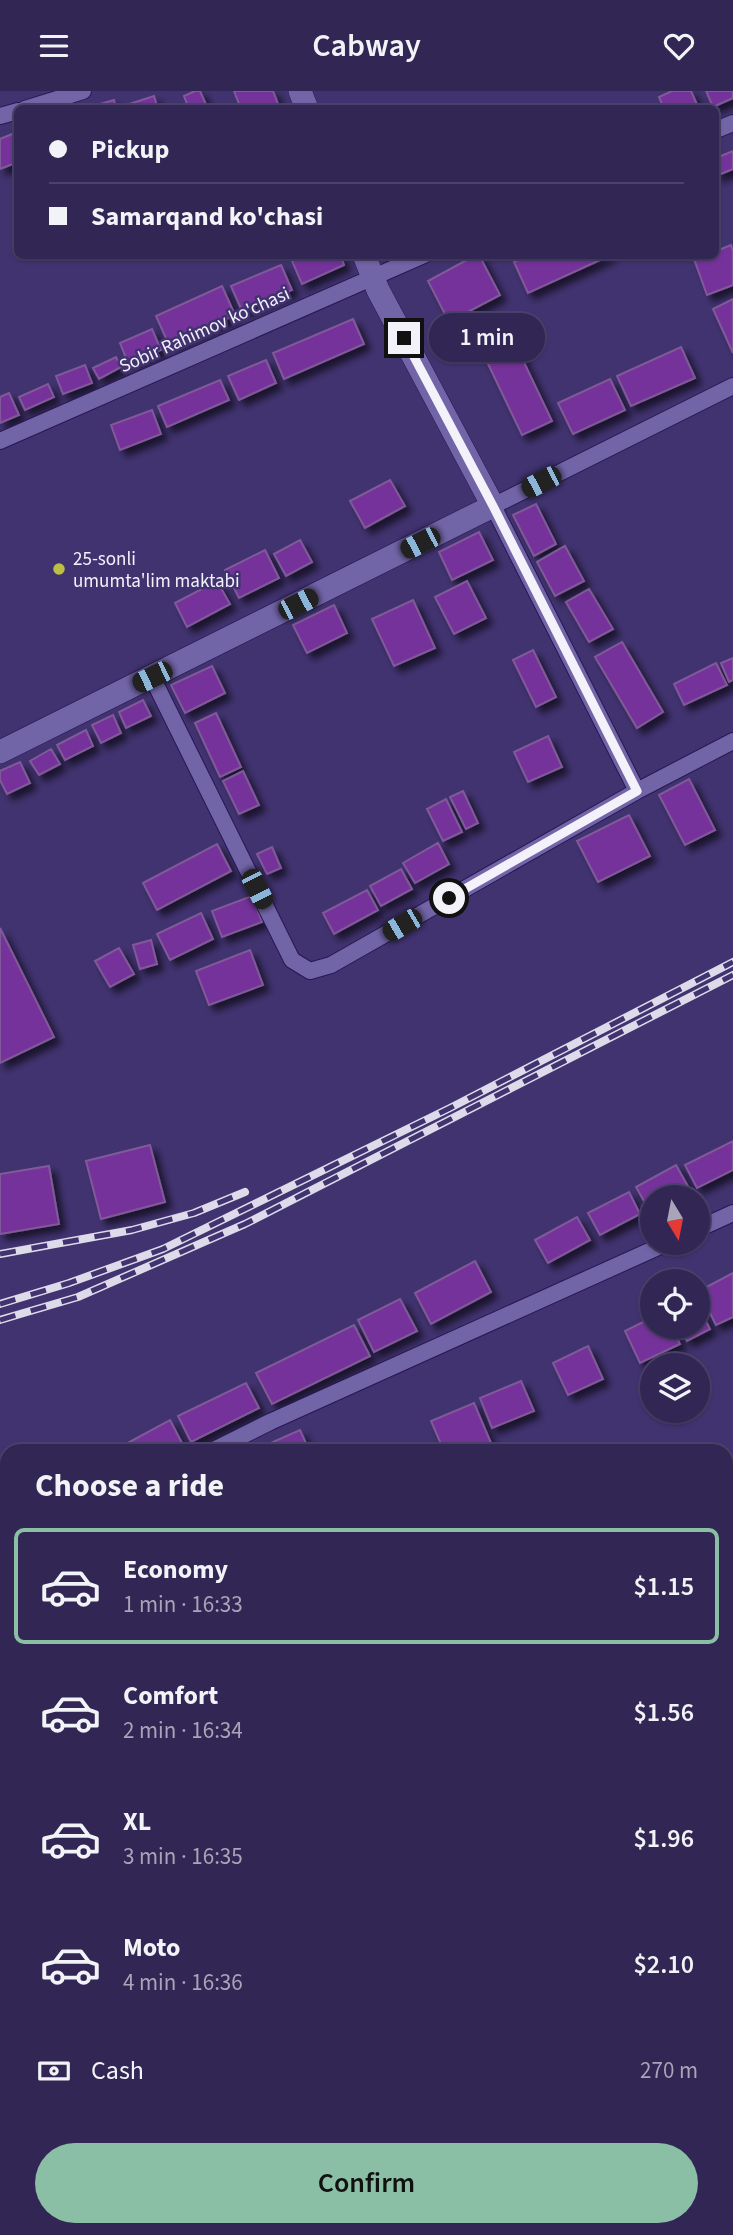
<!DOCTYPE html>
<meta charset="utf-8">
<style>
:root{--surface:#312654;--page:#3d325e;--text:#f1f3f6;--muted:#a8a5b8;--line:#4c436b;--accent:#8abfa5}
body{margin:0;font-family:"Source Sans 3",sans-serif;background:var(--page);color:var(--text);height:100vh;display:flex;flex-direction:column;font-size:26px;white-space:nowrap}
*{box-sizing:border-box;margin:0}
p{font-size:23px;color:var(--muted)}
.icon{flex:none;width:38px;height:38px;fill:none;stroke:currentColor;stroke-width:2;stroke-linecap:round;stroke-linejoin:round}
.map{position:relative;flex:1;overflow:hidden}
.drawer{position:absolute;left:0px;top:1353px;width:733px;height:793px;display:flex;flex-direction:column;background:var(--surface);border-radius:21px 21px 0 0;box-shadow:0 2px 5px #0004,0 0 0 2px var(--line)}
.drawer>*{flex:none}
.banner{position:absolute;left:14px;top:14px;width:705px;height:154px;border-radius:10px;box-shadow:0 2px 5px #0004,0 0 0 2px var(--line);display:grid;align-content:center;height:154px;padding:0 35px;background:var(--surface)}
.needle{width:46px;rotate:170deg}
.controls{position:absolute;left:640px;top:1094px;display:grid;gap:14px}
.controls a{display:grid;place-items:center;width:70px;height:70px;border-radius:50%;background:var(--surface);box-shadow:0 2px 5px #0004,0 0 0 2px var(--line);font-size:35px}
.end{position:absolute;width:32px;height:32px;margin:-16px;border:9px solid #f3f2fa;background:#111;box-shadow:0 0 0 4px #111}
.from{border-radius:50%}
.bubble{position:absolute;height:49px;border-radius:24px;background:var(--surface);box-shadow:0 2px 5px #0004,0 0 0 2px var(--line);font-size:23px;font-weight:600;line-height:49px;text-align:center}
.car{position:absolute;width:21px;height:42px;margin:-21px -10px;border-radius:9px;box-shadow:0 0 5px 2px #0007;background:linear-gradient(#222 24%,#8ab4d8 0 40%,#222 0 76%,#8ab4d8 0 86%,#222 0)}
.banner b{display:flex;align-items:center;gap:24px;height:66px;font-size:26px}
.banner b+b{border-top:2px solid var(--line)}
.banner i{width:18px;height:18px;background:var(--text)}
ul{padding:0;list-style:none}
li{display:flex;align-items:center;gap:21px;height:116px;margin:0 14px 10px;padding:0 21px;border:4px solid transparent;border-radius:10px}
li div{flex:1}
li b{display:block;font-size:26px}
li em{font-style:normal;font-weight:600}
li.current{border-color:var(--accent)}
li>.icon{width:63px;height:63px;stroke-width:1.5}
h2{padding:0 35px;font-size:32px;line-height:84px}
.pay{display:flex;align-items:center;gap:18px;height:77px;padding:0 35px;font-size:26px}
.pay p{margin-inline-start:auto}
.action{display:flex;gap:14px;margin-top:auto;padding:14px 35px}
.action a{flex:1;height:80px;border-radius:42px;background:var(--accent);color:#111;font-size:28px;font-weight:600;line-height:80px;text-align:center}
header{display:flex;justify-content:space-between;align-items:center;height:91px;padding:0 35px;background:var(--surface);font-size:32px;font-weight:600}
.map>svg:first-child{display:block}
.building{fill:#75329a;stroke:#805a98;stroke-width:2;filter:url(#shadow)}
.lines{fill:none;stroke-linecap:round;stroke-linejoin:round}
.street-casing{stroke:#281753;stroke-width:18}
.secondary-casing{stroke:#281753;stroke-width:24}
.street{stroke:#7164a7;stroke-width:16}
.secondary{stroke:#7164a7;stroke-width:23}
.rail-casing{stroke:#dddbe9;stroke-width:8}
.rail{stroke:#413370;stroke-width:5;stroke-dasharray:16;stroke-linecap:butt}
.route{stroke:#f3f2fa;stroke-width:9}
.poi-dot{fill:#bbc044;stroke:#413370;stroke-width:2.5}
.labels{text-anchor:middle;stroke-width:5;stroke-linejoin:round;paint-order:stroke}
.street-label{font-size:19px;fill:#f3f2fa;stroke:#413370}
.poi-label{font-size:19px;fill:#f3f2fa;stroke:#413370;text-anchor:start}
</style>
<header><svg class="icon" aria-label="menu" viewBox="0 0 24 24"><path d="M4 6h16M4 12h16M4 18h16"/></svg>Cabway<svg class="icon" aria-label="heart" viewBox="0 0 24 24"><path d="M12 20l-8-8c-3-5 5-10 8-4 3-6 11-1 8 4z"/></svg></header>
<div class="map">
<svg width="733" height="2144" viewBox="0 0 733 2144">
<defs>
<filter id="shadow"><feDropShadow dx="6" dy="6" stdDeviation="3.5" flood-color="#0009"/></filter>
</defs>
<rect width="100%" height="100%" fill="#413370"/>
<path class="building" d="M195 0H200L208 18H189L184 5Z
M234 0H273L280 18H241Z
M672 0H691L699 18H664L659 6Z
M706 0H733V7L713 16Z
M154 5 158 18H128L126 14Z
M114 9 116 18H83Z
M17 41 18 71 0 78V48Z
M733 60V78L716 85V67Z
M731 154 733 160V194L707 204 694 168 703 164H716V160Z
M303 164H340L344 174 302 193 292 170Z
M476 164H479L500 204 449 231 428 190Z
M529 164H611L528 202 514 171Z
M281 174 292 199 242 220 231 195Z
M222 195 235 224 169 254 156 225Z
M733 208V262L713 218Z
M353 228 364 253 284 288 273 262Z
M152 238 161 259 128 272 120 252Z
M509 240 552 330 522 344 479 254Z
M681 256 695 287 631 315 617 285Z
M116 266 121 276 99 288 93 277Z
M266 269 276 292 239 309 228 285Z
M85 274 92 292 63 303 56 285Z
M610 288 625 319 573 343 558 312Z
M220 289 229 309 167 336 158 315Z
M48 293 54 306 25 319 19 306Z
M9 302 19 324 0 332V306Z
M152 319 161 343 120 359 111 334Z
M390 389 405 415 365 437 350 410Z
M536 413 556 453 534 465 513 424Z
M479 441 493 469 452 489 439 461Z
M300 449 312 471 286 485 274 463Z
M565 455 584 490 555 505 537 471Z
M265 459 279 487 239 507 225 479Z
M217 490 230 513 187 536 175 512Z
M467 490 486 527 454 543 435 506Z
M589 498 613 538 589 551 566 511Z
M413 509 435 557 394 575 372 528Z
M334 514 347 542 307 562 293 534Z
M622 551 663 621 637 637 595 566Z
M533 559 556 606 536 616 513 569Z
M733 567V589L729 591 721 572Z
M716 572 727 594 684 614 674 593Z
M212 575 225 602 185 622 171 594Z
M143 609 151 625 126 637 119 621Z
M216 622 241 676 220 686 195 632Z
M113 624 121 642 101 652 92 634Z
M86 639 93 655 65 669 57 654Z
M548 645 562 676 528 691 514 661Z
M51 658 60 673 39 684 30 670Z
M20 671 30 692 7 703 0 689V680Z
M243 680 259 714 239 723 223 690Z
M689 688 715 739 685 754 659 704Z
M463 700 478 732 466 738 450 706Z
M446 708 462 741 443 750 427 718Z
M629 724 650 765 598 791 577 750Z
M438 752 449 773 415 792 403 772Z
M217 753 231 780 157 819 143 792Z
M272 756 281 777 267 783 257 763Z
M401 778 412 798 381 815 370 795Z
M367 799 378 819 334 843 323 822Z
M252 805 262 831 222 846 212 820Z
M201 822 213 848 170 869 157 843Z
M0 837 54 946 0 972Z
M151 849 157 873 140 878 133 854Z
M119 857 134 883 110 896 95 870Z
M250 859 263 894 209 914 196 880Z
M733 1050V1079L697 1097 685 1074Z
M150 1054 165 1111 101 1128 86 1070Z
M676 1074 689 1097 673 1106H653V1117L649 1119 636 1096Z
M49 1075 59 1133 0 1143V1083Z
M629 1101 640 1123 600 1144 588 1122Z
M577 1126 590 1149 548 1172 535 1149Z
M475 1170 491 1201 431 1233 415 1202Z
M733 1182V1226L716 1234 699 1200Z
M400 1208 417 1240 374 1261 358 1229Z
M698 1215 710 1238 687 1250 679 1236H698Z
M653 1226V1236H671L680 1253 640 1272 625 1240Z
M354 1234 370 1265 272 1313 256 1282Z
M588 1255 603 1288 568 1304 553 1272Z
M521 1290 534 1320 492 1337 480 1307Z
M246 1292 259 1317 191 1351 178 1325Z
M474 1312 491 1352 472 1360H444L431 1330Z
M170 1329 183 1354 173 1360H113Z
M300 1339 309 1359 268 1360 266 1354Z
M378 1352 381 1360H358Z
M7 1417V1449L0 1453V1421Z
M729 1432 733 1448 726 1451V1433Z
M7 1486V1508L6 1509 0 1495V1489Z
M733 1653V1689L726 1693V1656Z
M7 1700V1730L0 1733V1703Z
M733 1734V1763L729 1765 726 1760V1737Z
M7 1785V1800L3 1802 0 1788Z
M733 1855V1884L726 1887V1859Z
M7 1894V1927L0 1928V1896Z
M733 1924V1949L726 1952V1927Z
M7 1990V2022L0 2023V1992Z
M7 2083V2103L0 2104V2084Z
M733 2089V2134L726 2138V2093Z
M655 2138H676L679 2144H646Z
M694 2138H725L715 2144H698Z"/>
<g class="lines">
<g class="street-casing">
<path id="street" d="M25 18 83 0
M0 25 18 20
M716 39 733 32
M0 350 424 164
M152 586 292 869 310 880 331 874 637 700 733 650
M637 700 493 415 733 295
M698 1138 733 1122
M212 1360 270 1331 667 1152
M0 1466 7 1462
M726 1715 733 1712
M726 1915 733 1911
M0 2070 7 2069
M204 2138 205 2144
M395 2138 397 2144"/>
</g>
<g class="secondary-casing">
<path id="secondary" d="M300 0 307 18
M0 661 493 415 378 199 364 164
M726 1480 733 1478
M0 1764 7 1762"/>
</g>
<use href="#street" class="street"/>
<use href="#secondary" class="secondary"/>
<g class="rail-casing">
<path id="rail" d="M0 1163 132 1139 194 1122 245 1101
M0 1213 69 1192 163 1158 450 1017 733 871
M0 1229 78 1206 245 1133 733 884"/>
</g>
<use href="#rail" class="rail"/>
</g>
<g class="lines">
<path class="route" d="M404 247 493 415 637 700 449 807"/>
</g>
<circle class="poi-dot" cx="59" cy="478" r="7"/>
<g class="labels">
<g class="street-label">
<text transform="translate(204 238) rotate(-24)" y="7">Sobir Rahimov ko'chasi</text>
</g>
<g class="poi-label">
<text x="73" y="474">25-sonli<tspan x="73" dy="22">umumta'lim maktabi</tspan></text>
</g>
</g>
</svg>
<div class="controls">
<a><svg class="needle" viewBox="-14 -14 28 28"><path d="M0-13l5 13h-10z" fill="#e53935"/><path d="M0 13l5-13h-10z" fill="#a8a5b8"/></svg></a>
<a><svg class="icon" aria-label="locate" viewBox="0 0 24 24"><circle cx="12" cy="12" r="6"/><path d="M12 2v4M12 18v4M2 12h4M18 12h4"/></svg></a>
<a><svg class="icon" aria-label="layers" viewBox="0 0 24 24"><path d="M12 4l9 5-9 5-9-5zM3 14l9 5 9-5"/></svg></a>
</div>
<i class="end from" style="left:449px;top:807px"></i>
<i class="end" style="left:404px;top:247px"></i>
<div class="bubble" style="left:429px;top:222px;width:116px">1 min</div>
<i class="car" style="left:541px;top:391px;rotate:243deg"></i>
<i class="car" style="left:420px;top:452px;rotate:243deg"></i>
<i class="car" style="left:298px;top:513px;rotate:63deg"></i>
<i class="car" style="left:152px;top:586px;rotate:244deg"></i>
<i class="car" style="left:257px;top:798px;rotate:153deg"></i>
<i class="car" style="left:402px;top:834px;rotate:240deg"></i>
<div class="banner">
<b><i class="from"></i>Pickup</b>
<b><i></i>Samarqand ko'chasi</b>
</div>
<section class="drawer">
<h2>Choose a ride</h2>
<ul>
<li class="current"><svg class="icon" aria-label="car" viewBox="0 0 24 24"><path d="M5 17H2v-5l4-1 3-4h7l3 4 3 1v5h-3M9 17h6M6 11h13"/><circle cx="7" cy="17" r="2"/><circle cx="17" cy="17" r="2"/></svg><div><b>Economy</b><p>1 min · 16:33</p></div><em>$1.15</em></li>
<li><svg class="icon" aria-label="car" viewBox="0 0 24 24"><path d="M5 17H2v-5l4-1 3-4h7l3 4 3 1v5h-3M9 17h6M6 11h13"/><circle cx="7" cy="17" r="2"/><circle cx="17" cy="17" r="2"/></svg><div><b>Comfort</b><p>2 min · 16:34</p></div><em>$1.56</em></li>
<li><svg class="icon" aria-label="car" viewBox="0 0 24 24"><path d="M5 17H2v-5l4-1 3-4h7l3 4 3 1v5h-3M9 17h6M6 11h13"/><circle cx="7" cy="17" r="2"/><circle cx="17" cy="17" r="2"/></svg><div><b>XL</b><p>3 min · 16:35</p></div><em>$1.96</em></li>
<li><svg class="icon" aria-label="car" viewBox="0 0 24 24"><path d="M5 17H2v-5l4-1 3-4h7l3 4 3 1v5h-3M9 17h6M6 11h13"/><circle cx="7" cy="17" r="2"/><circle cx="17" cy="17" r="2"/></svg><div><b>Moto</b><p>4 min · 16:36</p></div><em>$2.10</em></li>
</ul>
<div class="pay"><svg class="icon" aria-label="cash" viewBox="0 0 24 24"><path d="M3 7h18v10H3z"/><circle cx="12" cy="12" r="2"/></svg>Cash<p>270 m</p></div>
<div class="action"><a>Confirm</a></div>
</section>
</div>
